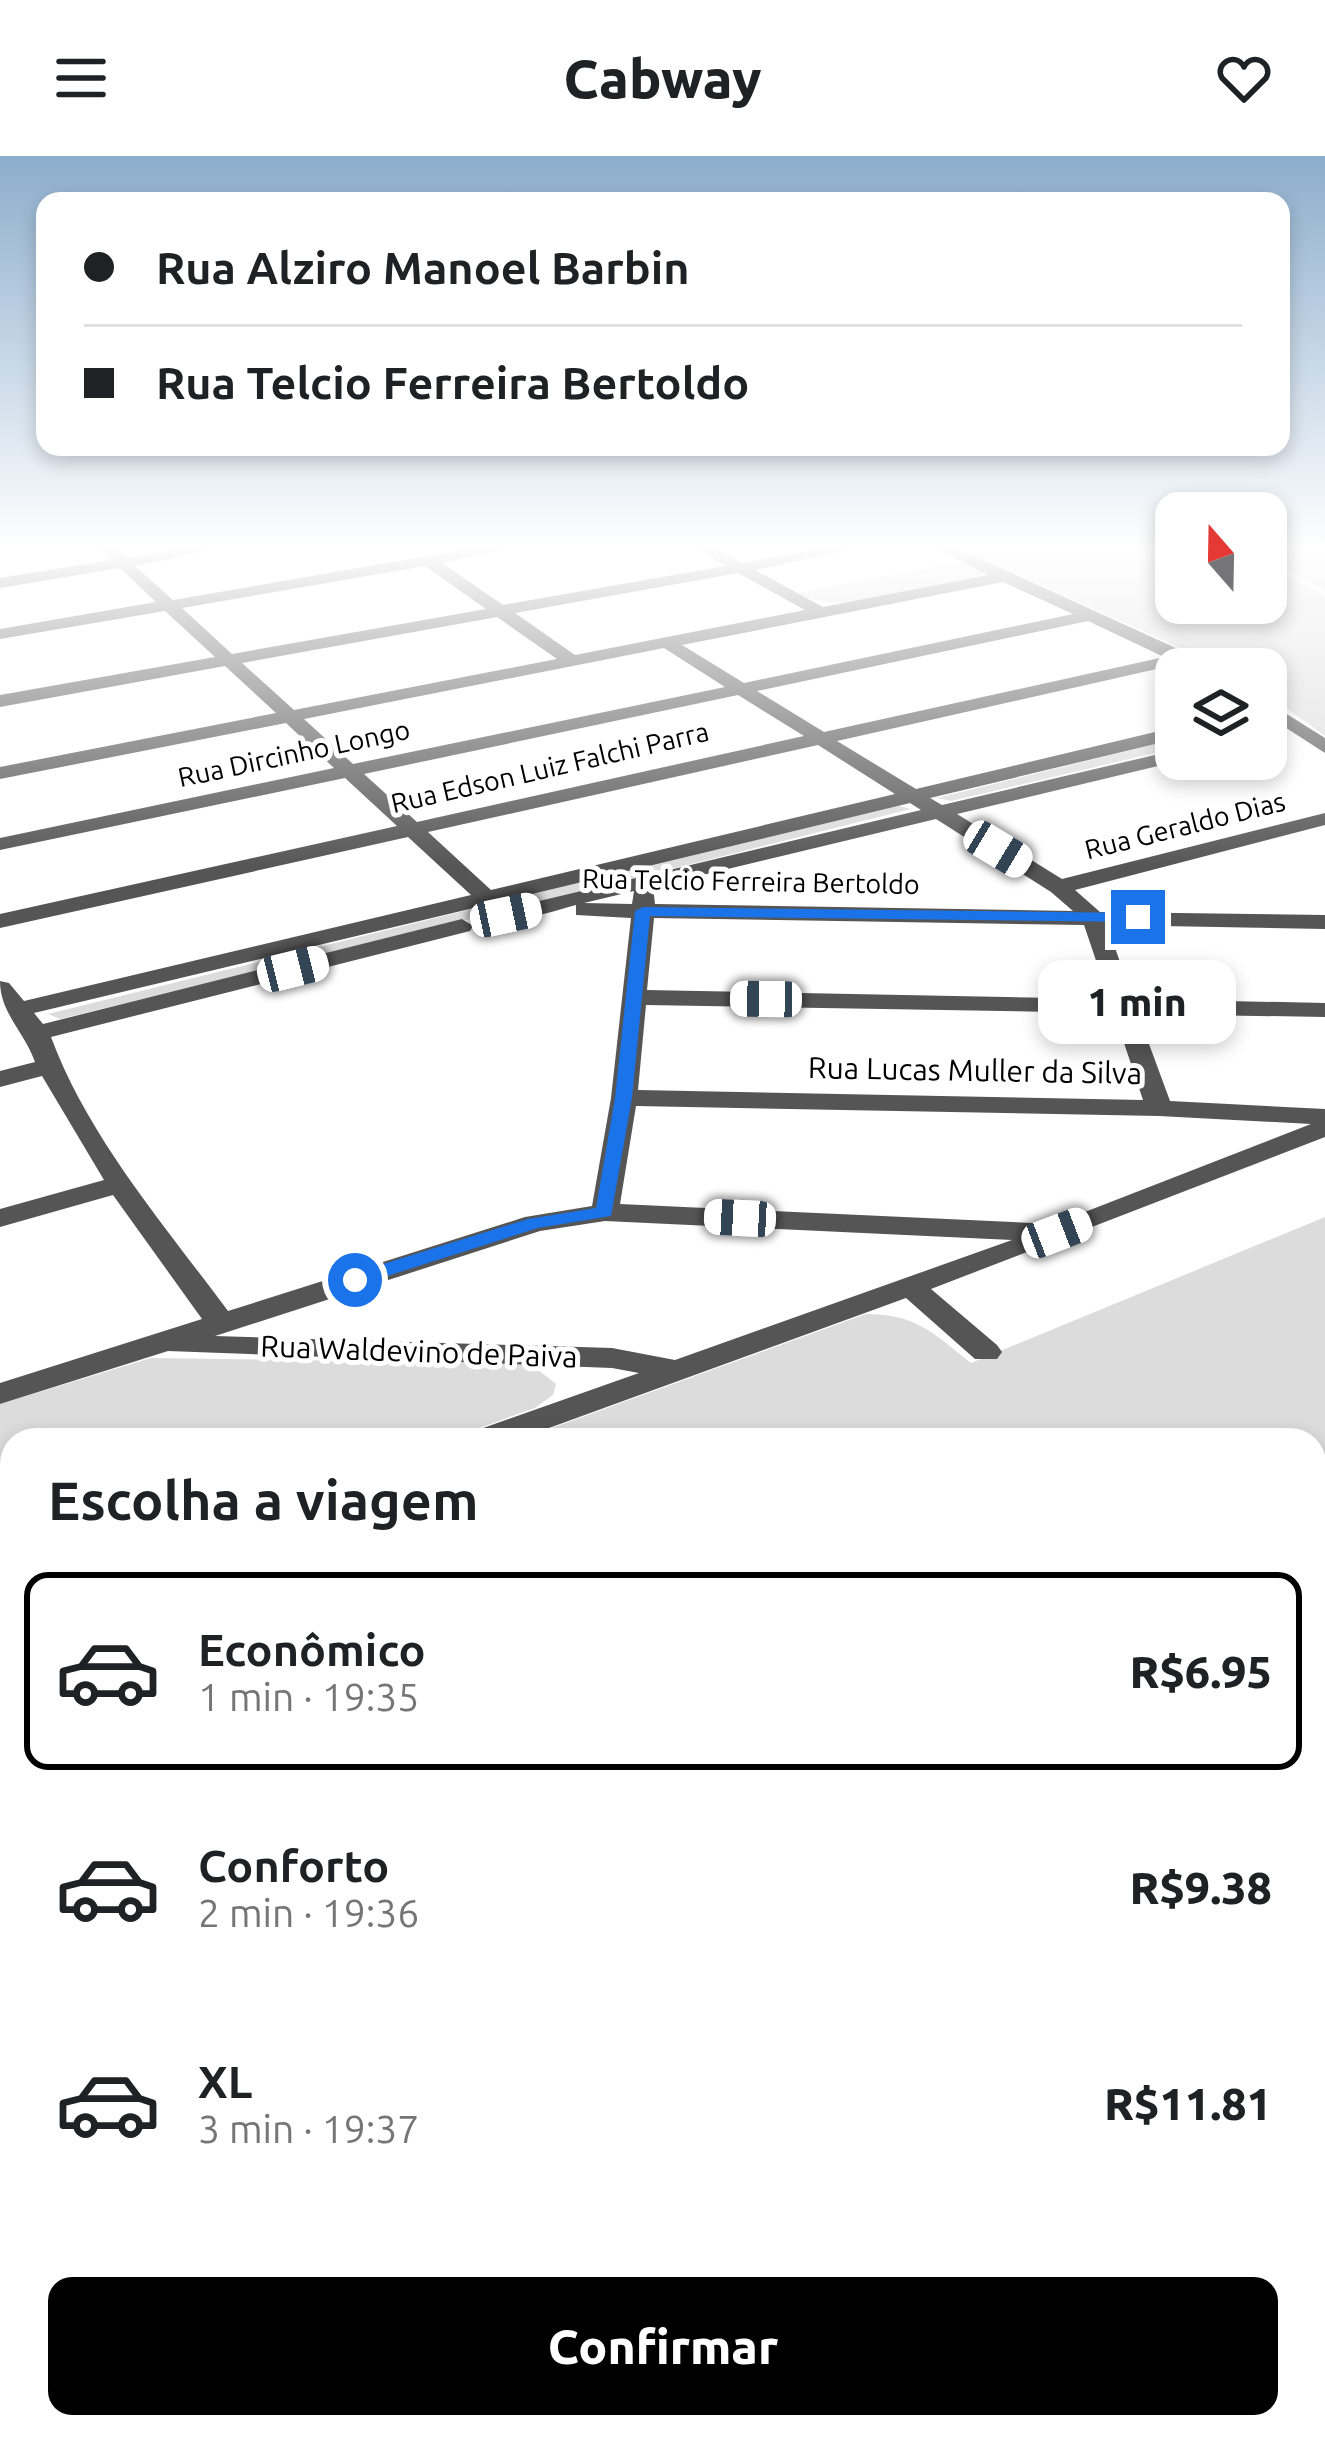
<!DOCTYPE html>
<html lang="pt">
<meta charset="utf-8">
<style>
:root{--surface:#fff;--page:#f2f2f2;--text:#202124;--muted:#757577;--line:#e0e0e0;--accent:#000}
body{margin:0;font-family:Ubuntu,sans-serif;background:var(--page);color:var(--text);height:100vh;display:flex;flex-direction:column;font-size:45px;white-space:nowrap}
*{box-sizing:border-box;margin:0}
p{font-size:39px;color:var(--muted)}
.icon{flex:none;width:66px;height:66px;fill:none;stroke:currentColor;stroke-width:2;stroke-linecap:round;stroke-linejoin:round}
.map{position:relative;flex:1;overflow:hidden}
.drawer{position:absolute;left:0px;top:1272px;width:1326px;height:1011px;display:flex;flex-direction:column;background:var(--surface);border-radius:36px 36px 0 0;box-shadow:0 6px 18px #0003}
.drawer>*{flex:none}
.hud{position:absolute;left:36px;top:36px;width:1254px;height:264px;border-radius:24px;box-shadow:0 6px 18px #0003;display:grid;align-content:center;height:264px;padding:0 48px;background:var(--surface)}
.needle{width:78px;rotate:340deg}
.buttons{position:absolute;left:1155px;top:336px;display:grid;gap:24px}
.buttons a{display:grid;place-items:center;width:132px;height:132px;border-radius:24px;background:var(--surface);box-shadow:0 6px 18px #0003;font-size:60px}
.end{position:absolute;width:54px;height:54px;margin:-27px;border:15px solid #1a73e8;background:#fff;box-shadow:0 0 0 6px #fff}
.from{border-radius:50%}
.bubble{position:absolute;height:84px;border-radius:24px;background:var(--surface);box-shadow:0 6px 18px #0003;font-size:39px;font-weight:800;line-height:84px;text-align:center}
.car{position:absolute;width:36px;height:72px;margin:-36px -18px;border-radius:15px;box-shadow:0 0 9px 3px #0007;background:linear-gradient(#fff 24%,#345 0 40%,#fff 0 76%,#345 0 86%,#fff 0)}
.hud b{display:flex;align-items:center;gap:42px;height:114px;font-size:45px}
.hud b+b{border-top:3px solid var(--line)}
.hud i{width:30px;height:30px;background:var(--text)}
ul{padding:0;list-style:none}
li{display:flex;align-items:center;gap:36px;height:198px;margin:0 24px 18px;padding:0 24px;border:6px solid transparent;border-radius:24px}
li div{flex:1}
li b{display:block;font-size:45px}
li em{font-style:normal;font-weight:800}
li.on{border-color:var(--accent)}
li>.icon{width:108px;height:108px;stroke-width:1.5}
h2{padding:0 48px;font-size:54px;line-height:144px}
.button{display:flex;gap:24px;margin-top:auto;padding:24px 48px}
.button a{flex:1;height:138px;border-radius:24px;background:var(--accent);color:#fff;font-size:48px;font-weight:800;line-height:138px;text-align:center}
header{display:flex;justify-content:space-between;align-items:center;height:156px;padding:0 48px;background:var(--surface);font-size:54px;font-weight:800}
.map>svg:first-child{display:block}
.green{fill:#dcdcdc}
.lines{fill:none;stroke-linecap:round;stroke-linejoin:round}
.minor{fill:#555;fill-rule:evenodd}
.route{fill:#1a73e8}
.labels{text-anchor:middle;stroke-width:10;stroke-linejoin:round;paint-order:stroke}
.far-street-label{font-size:27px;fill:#000;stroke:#fff}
.street-label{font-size:30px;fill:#000;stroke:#fff}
</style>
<header><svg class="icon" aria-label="menu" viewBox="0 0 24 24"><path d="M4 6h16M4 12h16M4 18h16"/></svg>Cabway<svg class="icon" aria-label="heart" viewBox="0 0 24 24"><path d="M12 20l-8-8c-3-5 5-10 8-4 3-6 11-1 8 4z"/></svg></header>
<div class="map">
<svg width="1325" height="2281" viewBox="0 0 1325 2281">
<rect width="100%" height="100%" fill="#fff"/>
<path class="green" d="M959 392H1176V447H1266V407L1325 440V580L1266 537V513H1226Z
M1266 392H1325V435L1266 401Z
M963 405 983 415 984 420C930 431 846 463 798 437Z
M1176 583V592L951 645 937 642Z
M896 649 911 653 524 750 508 747 515 741Z
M476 752 483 756 470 763 60 863 48 858Z
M1325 1061V2281H471L475 2271H1314V1284H519L866 1158C916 1158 933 1177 971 1207Z
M151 1202 499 1207 533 1210 556 1228 553 1239 535 1252 445 1284H12V1358L0 1359V1248Z
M12 1385V2271H84L66 2281H0V1386Z"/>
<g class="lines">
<path class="minor" d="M99 392H117L127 402 183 392H222L135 410 173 444 474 392H512L442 407 503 449 725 410 696 392H716L742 407 822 392H858L755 414 823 451 988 419 936 392H957L1189 498 1213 513 1179 508 837 585 916 633 1176 571V583L930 642 942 649 1176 594V603L1183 604 957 658 1062 723 1325 657V669L1075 734 1100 756 1325 759V773L1107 769 1133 843 1325 847V861L1138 858 1170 945 1325 953V981L931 1133 997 1189 1002 1196 997 1203H975L906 1142 516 1284H468L472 1276 639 1217 612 1212 168 1195 0 1248V1227L202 1163 113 1039 0 1071V1053L104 1024 42 920 0 931V915L35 906C24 875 0 857 0 825L9 827 24 845 471 739 408 681 0 772V758L397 670 345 622 0 694V682L334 612 286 567 0 623V611L276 557 225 510 0 551V539L215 501 165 455 0 483V473L156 446 120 412 0 432V422L111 404ZM425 410 486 453 232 498 182 452ZM738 417 805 454 575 499 515 457ZM1003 426 1073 458 744 527 682 489ZM497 461 557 503 294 554 242 507ZM1088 465 1164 501 824 576 757 535ZM664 492 725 531 353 608 304 563ZM738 539 804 580 417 666 364 618ZM818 589 895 638 491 734 428 676ZM910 647 921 654 510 752 503 745ZM936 663 1051 736 1073 755 655 748 653 731ZM634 735 632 748 584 747ZM576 749V759L631 762 611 942 592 1050 525 1061 228 1155C165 1070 88 981 51 881L470 775 473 770 462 763 43 868 34 857 482 750C508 774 544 757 576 749ZM654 762 1084 769 1109 843 647 834ZM646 849 1114 857 1143 944 638 934ZM636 950 1159 960 1311 968 1054 1068 620 1048ZM605 1065 1012 1084 675 1204 612 1192 215 1180 540 1075Z
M1266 545 1325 582V597L1266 559Z
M12 1355V1379L0 1380V1356Z"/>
</g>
<linearGradient id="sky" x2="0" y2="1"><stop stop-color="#8cadcc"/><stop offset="0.55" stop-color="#fff"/><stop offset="1" stop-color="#fff" stop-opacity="0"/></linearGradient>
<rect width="1325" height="712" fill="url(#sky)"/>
<path class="route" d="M643 751 1138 757 1146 761 1138 766 650 760 632 942 611 1060 538 1072 362 1128H348V1119L528 1063 596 1052 615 942 635 755Z"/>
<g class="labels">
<g class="far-street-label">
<text transform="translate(294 598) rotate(-12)" y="9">Rua Dircinho Longo</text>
<text transform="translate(550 612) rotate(-13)" y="9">Rua Edson Luiz Falchi Parra</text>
<text transform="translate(1185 670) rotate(-14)" y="9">Rua Geraldo Dias</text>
<text transform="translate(751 726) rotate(1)" y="9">Rua Telcio Ferreira Bertoldo</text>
</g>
<g class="street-label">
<text transform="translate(975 915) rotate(1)" y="10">Rua Lucas Muller da Silva</text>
<text transform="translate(419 1196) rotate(2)" y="10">Rua Waldevino de Paiva</text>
</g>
</g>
</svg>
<div class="buttons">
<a><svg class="needle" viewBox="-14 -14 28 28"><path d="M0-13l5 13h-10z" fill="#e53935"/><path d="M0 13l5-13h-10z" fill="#757577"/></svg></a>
<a><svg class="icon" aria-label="layers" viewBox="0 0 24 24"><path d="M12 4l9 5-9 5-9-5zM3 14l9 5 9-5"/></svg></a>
</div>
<i class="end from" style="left:355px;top:1124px"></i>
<i class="end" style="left:1138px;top:761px"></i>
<div class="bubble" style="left:1038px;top:804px;width:198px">1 min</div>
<i class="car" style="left:998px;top:693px;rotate:121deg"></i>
<i class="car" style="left:506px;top:759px;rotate:78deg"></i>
<i class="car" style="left:293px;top:813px;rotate:76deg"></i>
<i class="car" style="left:766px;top:843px;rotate:271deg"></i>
<i class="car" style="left:740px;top:1062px;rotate:273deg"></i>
<i class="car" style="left:1057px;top:1077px;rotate:69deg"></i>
<div class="hud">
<b><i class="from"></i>Rua Alziro Manoel Barbin</b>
<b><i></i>Rua Telcio Ferreira Bertoldo</b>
</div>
<section class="drawer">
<h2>Escolha a viagem</h2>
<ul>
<li class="on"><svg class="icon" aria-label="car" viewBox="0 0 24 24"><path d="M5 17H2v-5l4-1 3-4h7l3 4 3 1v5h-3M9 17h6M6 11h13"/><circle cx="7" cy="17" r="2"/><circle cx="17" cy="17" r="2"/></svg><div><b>Econômico</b><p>1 min · 19:35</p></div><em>R$6.95</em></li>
<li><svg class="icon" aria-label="car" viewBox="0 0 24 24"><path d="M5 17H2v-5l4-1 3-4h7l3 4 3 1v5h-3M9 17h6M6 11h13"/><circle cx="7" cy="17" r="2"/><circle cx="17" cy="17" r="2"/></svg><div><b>Conforto</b><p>2 min · 19:36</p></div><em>R$9.38</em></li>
<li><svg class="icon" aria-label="car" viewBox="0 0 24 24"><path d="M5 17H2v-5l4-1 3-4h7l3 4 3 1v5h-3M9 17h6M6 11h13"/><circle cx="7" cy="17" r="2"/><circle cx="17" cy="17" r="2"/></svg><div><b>XL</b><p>3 min · 19:37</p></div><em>R$11.81</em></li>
</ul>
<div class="button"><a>Confirmar</a></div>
</section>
</div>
